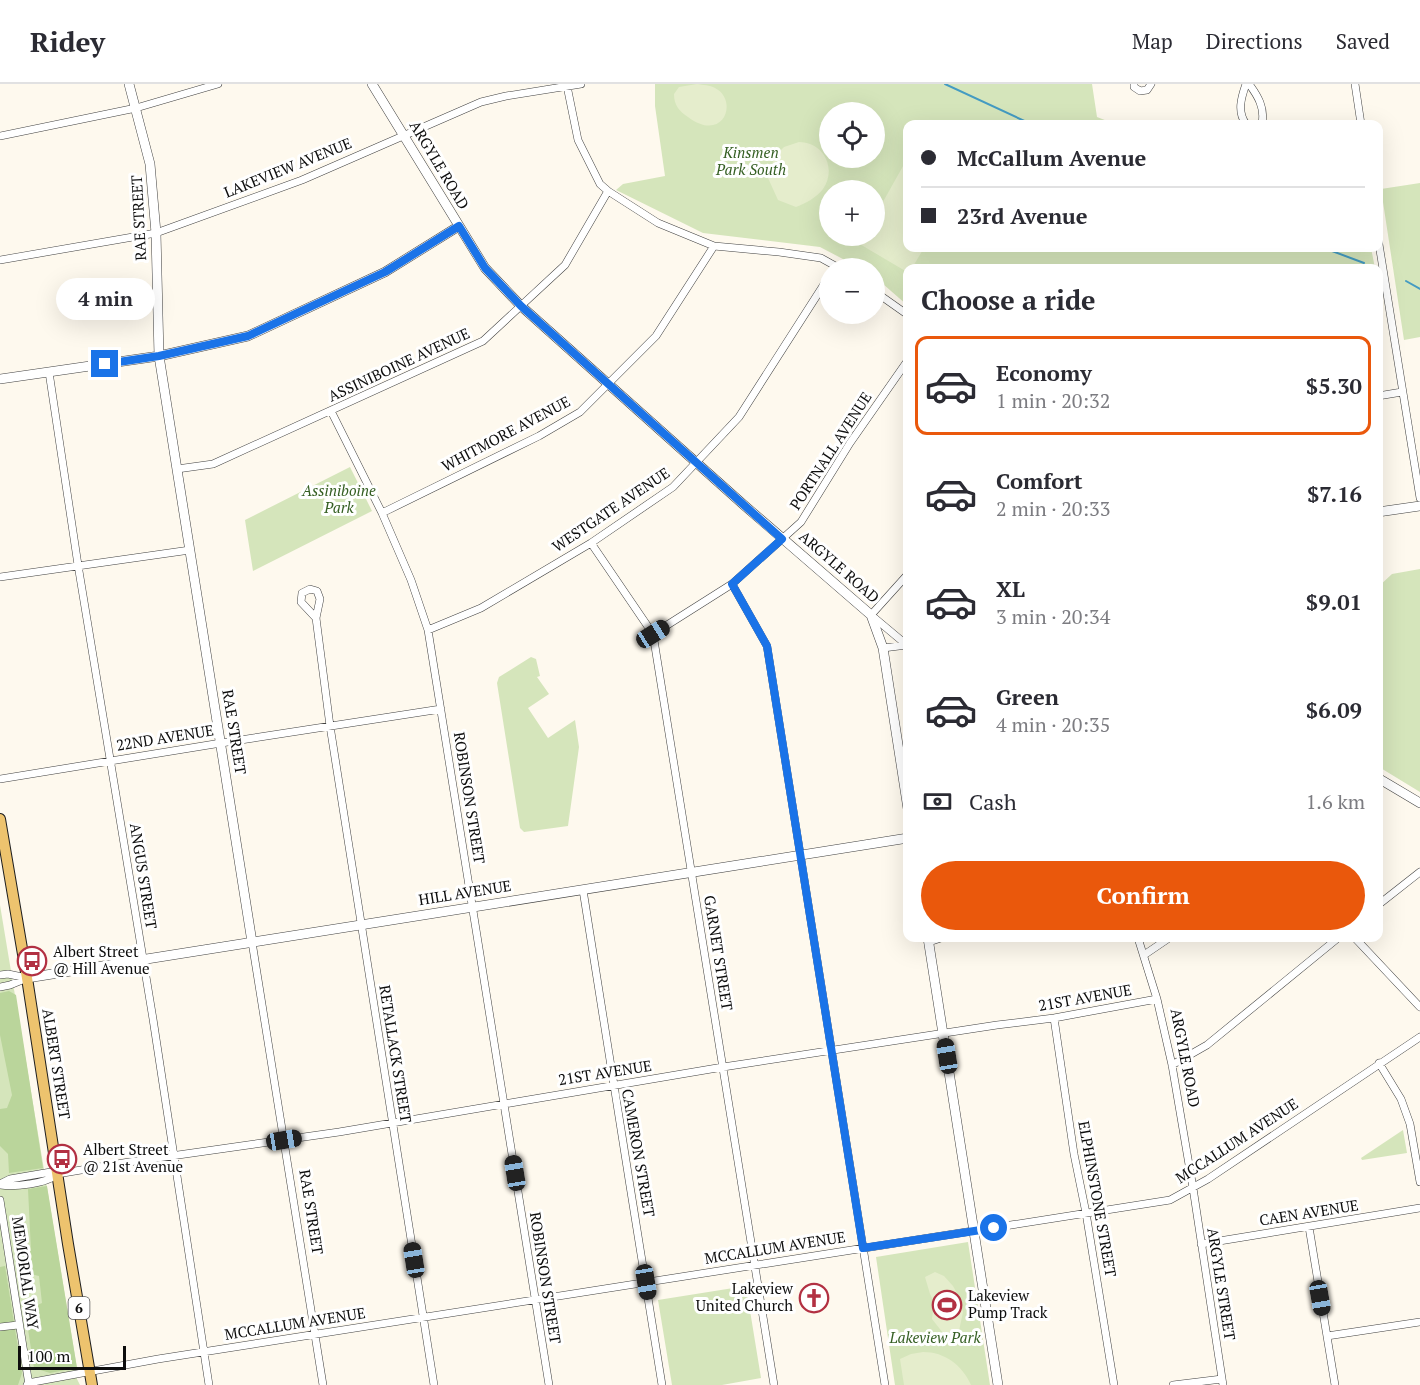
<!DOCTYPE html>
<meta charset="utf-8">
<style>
:root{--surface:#fff;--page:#f2f2f3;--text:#2b2b33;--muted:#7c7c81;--line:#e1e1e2;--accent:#ea580c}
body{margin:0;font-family:"PT Serif",serif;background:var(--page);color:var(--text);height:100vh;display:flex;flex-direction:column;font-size:22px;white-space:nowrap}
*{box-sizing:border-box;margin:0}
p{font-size:20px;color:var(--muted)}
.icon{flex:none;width:33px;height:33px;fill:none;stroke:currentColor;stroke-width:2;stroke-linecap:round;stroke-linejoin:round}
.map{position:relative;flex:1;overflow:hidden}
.drawer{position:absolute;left:903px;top:180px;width:480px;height:678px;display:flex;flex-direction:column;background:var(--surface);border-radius:12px;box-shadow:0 6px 24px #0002}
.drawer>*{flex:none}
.hud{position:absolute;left:903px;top:36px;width:480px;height:132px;border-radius:12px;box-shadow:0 6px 24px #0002;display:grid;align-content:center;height:132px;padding:0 18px;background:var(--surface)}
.tools{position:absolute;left:819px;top:18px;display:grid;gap:12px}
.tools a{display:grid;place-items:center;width:66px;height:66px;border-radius:50%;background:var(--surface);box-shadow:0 6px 24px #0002;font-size:30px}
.scale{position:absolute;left:18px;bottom:15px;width:108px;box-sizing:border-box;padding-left:6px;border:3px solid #0d0d0d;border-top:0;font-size:16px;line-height:21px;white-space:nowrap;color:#0d0d0d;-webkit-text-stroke:4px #fff;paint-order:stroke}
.end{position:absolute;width:27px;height:27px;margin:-14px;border:8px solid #1a73e8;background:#fff;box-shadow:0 0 0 3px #fff}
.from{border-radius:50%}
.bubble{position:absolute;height:42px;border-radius:21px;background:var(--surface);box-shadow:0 6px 24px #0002;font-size:20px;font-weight:800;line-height:42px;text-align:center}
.car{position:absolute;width:18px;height:36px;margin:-18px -9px;border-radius:8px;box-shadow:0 0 4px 2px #0007;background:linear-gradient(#222 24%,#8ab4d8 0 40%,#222 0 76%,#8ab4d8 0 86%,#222 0)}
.hud b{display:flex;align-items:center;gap:21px;height:57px;font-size:22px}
.hud b+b{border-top:2px solid var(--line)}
.hud i{width:15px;height:15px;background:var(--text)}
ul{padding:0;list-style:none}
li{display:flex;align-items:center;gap:18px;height:99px;margin:0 12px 9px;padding:0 6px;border:3px solid transparent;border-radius:12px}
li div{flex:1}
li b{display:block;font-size:22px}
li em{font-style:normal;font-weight:800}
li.on{border-color:var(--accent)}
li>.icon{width:54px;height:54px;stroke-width:1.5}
h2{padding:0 18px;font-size:27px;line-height:72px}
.pay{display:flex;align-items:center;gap:15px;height:66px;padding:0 18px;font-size:22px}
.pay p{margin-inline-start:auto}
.button{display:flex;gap:12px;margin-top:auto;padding:12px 18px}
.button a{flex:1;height:69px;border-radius:36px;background:var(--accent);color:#fff;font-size:24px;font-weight:800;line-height:69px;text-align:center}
header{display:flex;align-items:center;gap:36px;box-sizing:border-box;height:84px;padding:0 30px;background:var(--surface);border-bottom:2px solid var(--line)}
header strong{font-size:28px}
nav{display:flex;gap:33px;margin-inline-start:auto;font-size:21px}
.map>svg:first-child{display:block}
.green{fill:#d5e5bb;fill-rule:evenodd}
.forest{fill:#bad59b}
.pitch{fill:#e5edcc}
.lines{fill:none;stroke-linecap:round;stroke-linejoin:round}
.stream{stroke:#449bc2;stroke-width:2}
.minor-casing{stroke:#404040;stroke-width:8}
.tertiary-casing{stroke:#404040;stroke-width:10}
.primary-casing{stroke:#1e1e1e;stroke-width:12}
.minor{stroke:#fff;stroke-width:7}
.tertiary{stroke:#fff;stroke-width:9}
.primary{stroke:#edc36e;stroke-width:10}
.route{stroke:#1a73e8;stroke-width:8}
.labels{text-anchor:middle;stroke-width:6;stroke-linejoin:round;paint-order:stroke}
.shield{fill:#fff;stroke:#565656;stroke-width:1.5}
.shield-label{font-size:14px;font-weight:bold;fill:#0d0d0d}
.park-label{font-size:15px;font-style:italic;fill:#355f23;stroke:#fff}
.street-label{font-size:15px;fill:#0d0d0d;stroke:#fff}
.poi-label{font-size:15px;fill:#0d0d0d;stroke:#fff;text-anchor:start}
</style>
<header>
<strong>Ridey</strong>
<nav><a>Map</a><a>Directions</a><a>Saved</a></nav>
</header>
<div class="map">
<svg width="1420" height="1301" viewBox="0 0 1420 1301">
<rect width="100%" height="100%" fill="#fef9ee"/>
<path class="green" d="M655 0H1092L1097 33 1115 40H908V164H1371L1375 184H908L907 221 875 193 874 184H860L820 163 703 149 616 106 623 100 665 92 655 22ZM830 28H874V74H830ZM830 106H874V152H830Z
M1420 99V253L1404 256 1381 105Z
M350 383 372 427 253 487 245 436Z
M1420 485V708L1379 683 1378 503 1392 490Z
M531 573 536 575 540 592 537 593 549 610 528 624 548 654 575 636 579 663 568 742 524 748 520 744 497 599 499 593Z
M0 821 77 1284V1295L80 1301H0Z
M1403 1046 1407 1069 1362 1076 1361 1074Z
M968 1158 990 1301H895L876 1173Z
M746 1202 761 1294 722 1301H672L658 1216Z"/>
<path class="forest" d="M9 907 16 911 43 1084 9 1089 8 1070 0 1062V1025L7 1024 12 1011 0 951V909Z
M47 1102 77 1284 50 1289 34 1284 25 1226 42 1219 39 1192 18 1187 16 1173 31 1167 28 1105Z
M5 1182 22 1289 18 1301H0V1183Z"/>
<path class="pitch" d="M697 0C703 1 710 1 715 4 739 16 724 60 688 33 679 27 674 21 674 10L679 3Z
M799 58C824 58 837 85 823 105 816 114 806 119 796 123L778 116 768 94 770 83 778 69 784 63Z
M907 75 908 164H924L912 184H908L907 188 858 159 863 152H874L875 132Z
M935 1188 944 1192 953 1202 959 1213 963 1228 959 1247 950 1253 943 1249 932 1235 934 1218 930 1210 925 1193Z
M923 1268C945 1268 962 1281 971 1301H904L900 1275 911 1270Z"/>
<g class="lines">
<path class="stream" d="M945 0 1031 40
M1324 164 1364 179
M1406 197 1420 205"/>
<g class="minor-casing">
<path id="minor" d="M1134 0V3L1140 7 1147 6 1151 0
M1246 0C1241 14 1237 28 1246 40
M1249 0C1258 12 1265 24 1262 39L1258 40
M1355 0 1361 40
M567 2 578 56 600 100 608 107 658 139 714 162 779 168 821 174 839 184
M0 52 136 24 218 0
M1378 154 1420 414
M0 176 156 149 302 96 481 18 506 12 581 0
M874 207 908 231
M49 288 78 481 153 935 209 1301
M1378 312 1402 308
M331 327 382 429 411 496 428 546 549 1301
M177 385 213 380 483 257 565 181 608 107
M382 429 539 352 580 328 656 252 714 162
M591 459 653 550 774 1301
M908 490 871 531 908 562
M0 493 190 466
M732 500 767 562 885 1301
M316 534 301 518 302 509 310 505 317 507 320 515 316 534 330 642 434 1301
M428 546 481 524 591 459 673 403 739 333 830 191
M653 550 732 500 801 438 850 359 908 276
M883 564 907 561
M0 695 221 659 441 625
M583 806C608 971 636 1136 662 1301
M1378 821 1420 788
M1138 854 1157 915 1172 981 1193 1104 1223 1301
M1355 854 1420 923
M252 858 323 1301
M929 858 941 854
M1144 871 1169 854
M0 891 8 890 27 894
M0 903 10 901 27 894
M1054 934 1074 1070 1086 1129 1114 1301
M1379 979 1401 1015 1410 1040 1420 1098
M1172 981 1207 961 1338 854
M0 1100 10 1095 51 1088 57 1090 129 1078 339 1048 723 983 997 941 1054 934 1157 915
M0 1101C14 1103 47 1100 57 1090
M0 1116 29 1301
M1309 1143 1335 1301
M1201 1160 1420 1124
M0 1243 18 1241
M1327 1252 1420 1238
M27 1301 28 1299 158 1275 1170 1116 1208 1095 1420 953
M1173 1301 1222 1295"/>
</g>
<g class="tertiary-casing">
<path id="tertiary" d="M129 0 150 80 156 149 159 272 252 858
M372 0 485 184 521 222 745 422 871 531 883 564 908 725
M0 295 159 272 248 252 385 188 459 142
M1378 428 1420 422
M1378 694 1420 719
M928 854 998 1301
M27 894 908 754"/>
</g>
<g class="primary-casing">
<path id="primary" d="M0 735 27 894 68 1160 92 1301"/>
</g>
<use href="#minor" class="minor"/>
<use href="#tertiary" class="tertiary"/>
<use href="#primary" class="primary"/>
</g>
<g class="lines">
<path class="route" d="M105 280 159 272 248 252 385 188 459 142 485 184 521 222 782 455 732 500 767 562 863 1164 994 1144"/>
</g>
<defs>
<g id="bus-ring" transform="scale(1.5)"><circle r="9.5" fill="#fff" stroke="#b23042" stroke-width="1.5"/><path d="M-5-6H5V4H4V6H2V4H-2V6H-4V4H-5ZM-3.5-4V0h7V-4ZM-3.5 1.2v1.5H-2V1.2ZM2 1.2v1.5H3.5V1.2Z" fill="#b23042"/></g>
<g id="church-ring" transform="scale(1.5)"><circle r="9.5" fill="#fff" stroke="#b23042" stroke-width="1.5"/><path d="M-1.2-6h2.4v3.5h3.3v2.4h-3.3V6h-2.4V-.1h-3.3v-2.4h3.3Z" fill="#b23042"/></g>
<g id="stadium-ring" transform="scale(1.5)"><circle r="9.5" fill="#fff" stroke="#b23042" stroke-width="1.5"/><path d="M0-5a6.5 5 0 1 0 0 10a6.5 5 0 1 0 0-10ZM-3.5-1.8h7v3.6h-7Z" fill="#b23042"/></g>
</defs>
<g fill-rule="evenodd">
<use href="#bus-ring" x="32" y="877"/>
<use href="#bus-ring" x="62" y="1075"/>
<use href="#church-ring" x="814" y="1214"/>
<use href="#stadium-ring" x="947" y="1221"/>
</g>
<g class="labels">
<rect class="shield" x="68.5" y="1213" width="21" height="22" rx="4.5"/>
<g class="shield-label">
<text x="79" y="1229">6</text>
</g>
<g class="park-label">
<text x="751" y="74">Kinsmen<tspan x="751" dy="17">Park South</tspan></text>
<text x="339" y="412">Assiniboine<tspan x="339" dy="17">Park</tspan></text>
<text x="935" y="1259">Lakeview Park</text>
</g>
<g class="street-label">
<text transform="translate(439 81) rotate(59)" y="5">ARGYLE ROAD</text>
<text transform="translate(288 84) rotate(-22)" y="5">LAKEVIEW AVENUE</text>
<text transform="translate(139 134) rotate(-93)" y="5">RAE STREET</text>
<text transform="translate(399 281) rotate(-25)" y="5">ASSINIBOINE AVENUE</text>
<text transform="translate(506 350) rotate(-28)" y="5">WHITMORE AVENUE</text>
<text transform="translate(831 367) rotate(-57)" y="5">PORTNALL AVENUE</text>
<text transform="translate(611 426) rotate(-34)" y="5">WESTGATE AVENUE</text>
<text transform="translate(839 483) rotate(41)" y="5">ARGYLE ROAD</text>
<text transform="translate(234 648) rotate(81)" y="5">RAE STREET</text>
<text transform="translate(165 654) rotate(-9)" y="5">22ND AVENUE</text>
<text transform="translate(469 714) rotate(81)" y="5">ROBINSON STREET</text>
<text transform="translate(143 792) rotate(81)" y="5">ANGUS STREET</text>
<text transform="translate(465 809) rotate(-9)" y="5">HILL AVENUE</text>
<text transform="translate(718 869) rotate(81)" y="5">GARNET STREET</text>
<text transform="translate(1085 914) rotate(-10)" y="5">21ST AVENUE</text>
<text transform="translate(395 970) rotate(81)" y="5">RETALLACK STREET</text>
<text transform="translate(1185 974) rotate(79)" y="5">ARGYLE ROAD</text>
<text transform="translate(56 980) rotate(81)" y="5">ALBERT STREET</text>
<text transform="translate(605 989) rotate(-9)" y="5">21ST AVENUE</text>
<text transform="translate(1237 1057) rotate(-33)" y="5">MCCALLUM AVENUE</text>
<text transform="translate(638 1069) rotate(80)" y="5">CAMERON STREET</text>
<text transform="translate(1097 1115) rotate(80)" y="5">ELPHINSTONE STREET</text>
<text transform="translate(311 1128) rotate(81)" y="5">RAE STREET</text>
<text transform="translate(1309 1129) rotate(-9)" y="5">CAEN AVENUE</text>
<text transform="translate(775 1164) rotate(-9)" y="5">MCCALLUM AVENUE</text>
<text transform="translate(25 1189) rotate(82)" y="5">MEMORIAL WAY</text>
<text transform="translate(545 1194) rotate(81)" y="5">ROBINSON STREET</text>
<text transform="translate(1221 1200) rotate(81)" y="5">ARGYLE STREET</text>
<text transform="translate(295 1240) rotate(-9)" y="5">MCCALLUM AVENUE</text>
</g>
<g class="poi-label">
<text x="53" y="873">Albert Street<tspan x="53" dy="17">@ Hill Avenue</tspan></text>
<text x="83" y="1071">Albert Street<tspan x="83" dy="17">@ 21st Avenue</tspan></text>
<text x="793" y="1210" text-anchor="end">Lakeview<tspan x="793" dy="17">United Church</tspan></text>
<text x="968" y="1217">Lakeview<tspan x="968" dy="17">Pump Track</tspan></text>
</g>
</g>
</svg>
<div class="tools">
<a><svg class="icon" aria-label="locate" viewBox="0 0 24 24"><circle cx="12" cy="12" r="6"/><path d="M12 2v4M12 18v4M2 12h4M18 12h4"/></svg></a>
<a>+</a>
<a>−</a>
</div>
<div class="scale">100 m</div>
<i class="end from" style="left:994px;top:1144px"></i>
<i class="end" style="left:105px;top:280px"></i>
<div class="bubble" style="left:56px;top:194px;width:99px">4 min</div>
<i class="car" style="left:653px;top:550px;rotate:58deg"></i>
<i class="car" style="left:947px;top:972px;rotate:351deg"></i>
<i class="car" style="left:284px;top:1056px;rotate:81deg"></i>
<i class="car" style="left:515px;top:1089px;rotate:351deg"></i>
<i class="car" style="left:414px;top:1176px;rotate:351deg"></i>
<i class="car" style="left:646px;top:1198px;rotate:171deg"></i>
<i class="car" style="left:1320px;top:1214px;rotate:170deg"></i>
<div class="hud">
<b><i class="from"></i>McCallum Avenue</b>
<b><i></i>23rd Avenue</b>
</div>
<section class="drawer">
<h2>Choose a ride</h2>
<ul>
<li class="on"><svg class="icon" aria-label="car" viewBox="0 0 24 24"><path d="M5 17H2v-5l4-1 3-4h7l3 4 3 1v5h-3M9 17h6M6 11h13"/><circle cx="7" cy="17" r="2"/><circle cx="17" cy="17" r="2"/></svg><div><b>Economy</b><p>1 min · 20:32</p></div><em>$5.30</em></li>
<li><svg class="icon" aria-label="car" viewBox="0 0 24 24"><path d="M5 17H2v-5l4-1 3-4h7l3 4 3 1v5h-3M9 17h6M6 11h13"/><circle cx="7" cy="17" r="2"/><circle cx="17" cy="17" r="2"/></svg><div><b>Comfort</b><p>2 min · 20:33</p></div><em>$7.16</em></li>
<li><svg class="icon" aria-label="car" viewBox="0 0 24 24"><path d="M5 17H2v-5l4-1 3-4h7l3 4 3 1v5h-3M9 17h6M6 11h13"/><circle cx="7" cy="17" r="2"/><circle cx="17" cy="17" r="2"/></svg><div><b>XL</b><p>3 min · 20:34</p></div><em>$9.01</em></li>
<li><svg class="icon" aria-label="car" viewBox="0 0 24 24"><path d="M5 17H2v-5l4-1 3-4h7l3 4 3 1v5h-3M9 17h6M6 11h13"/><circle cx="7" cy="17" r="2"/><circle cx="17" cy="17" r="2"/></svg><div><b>Green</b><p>4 min · 20:35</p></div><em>$6.09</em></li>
</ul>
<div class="pay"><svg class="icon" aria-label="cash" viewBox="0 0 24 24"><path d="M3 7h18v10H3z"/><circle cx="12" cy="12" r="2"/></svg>Cash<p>1.6 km</p></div>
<div class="button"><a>Confirm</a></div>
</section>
</div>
